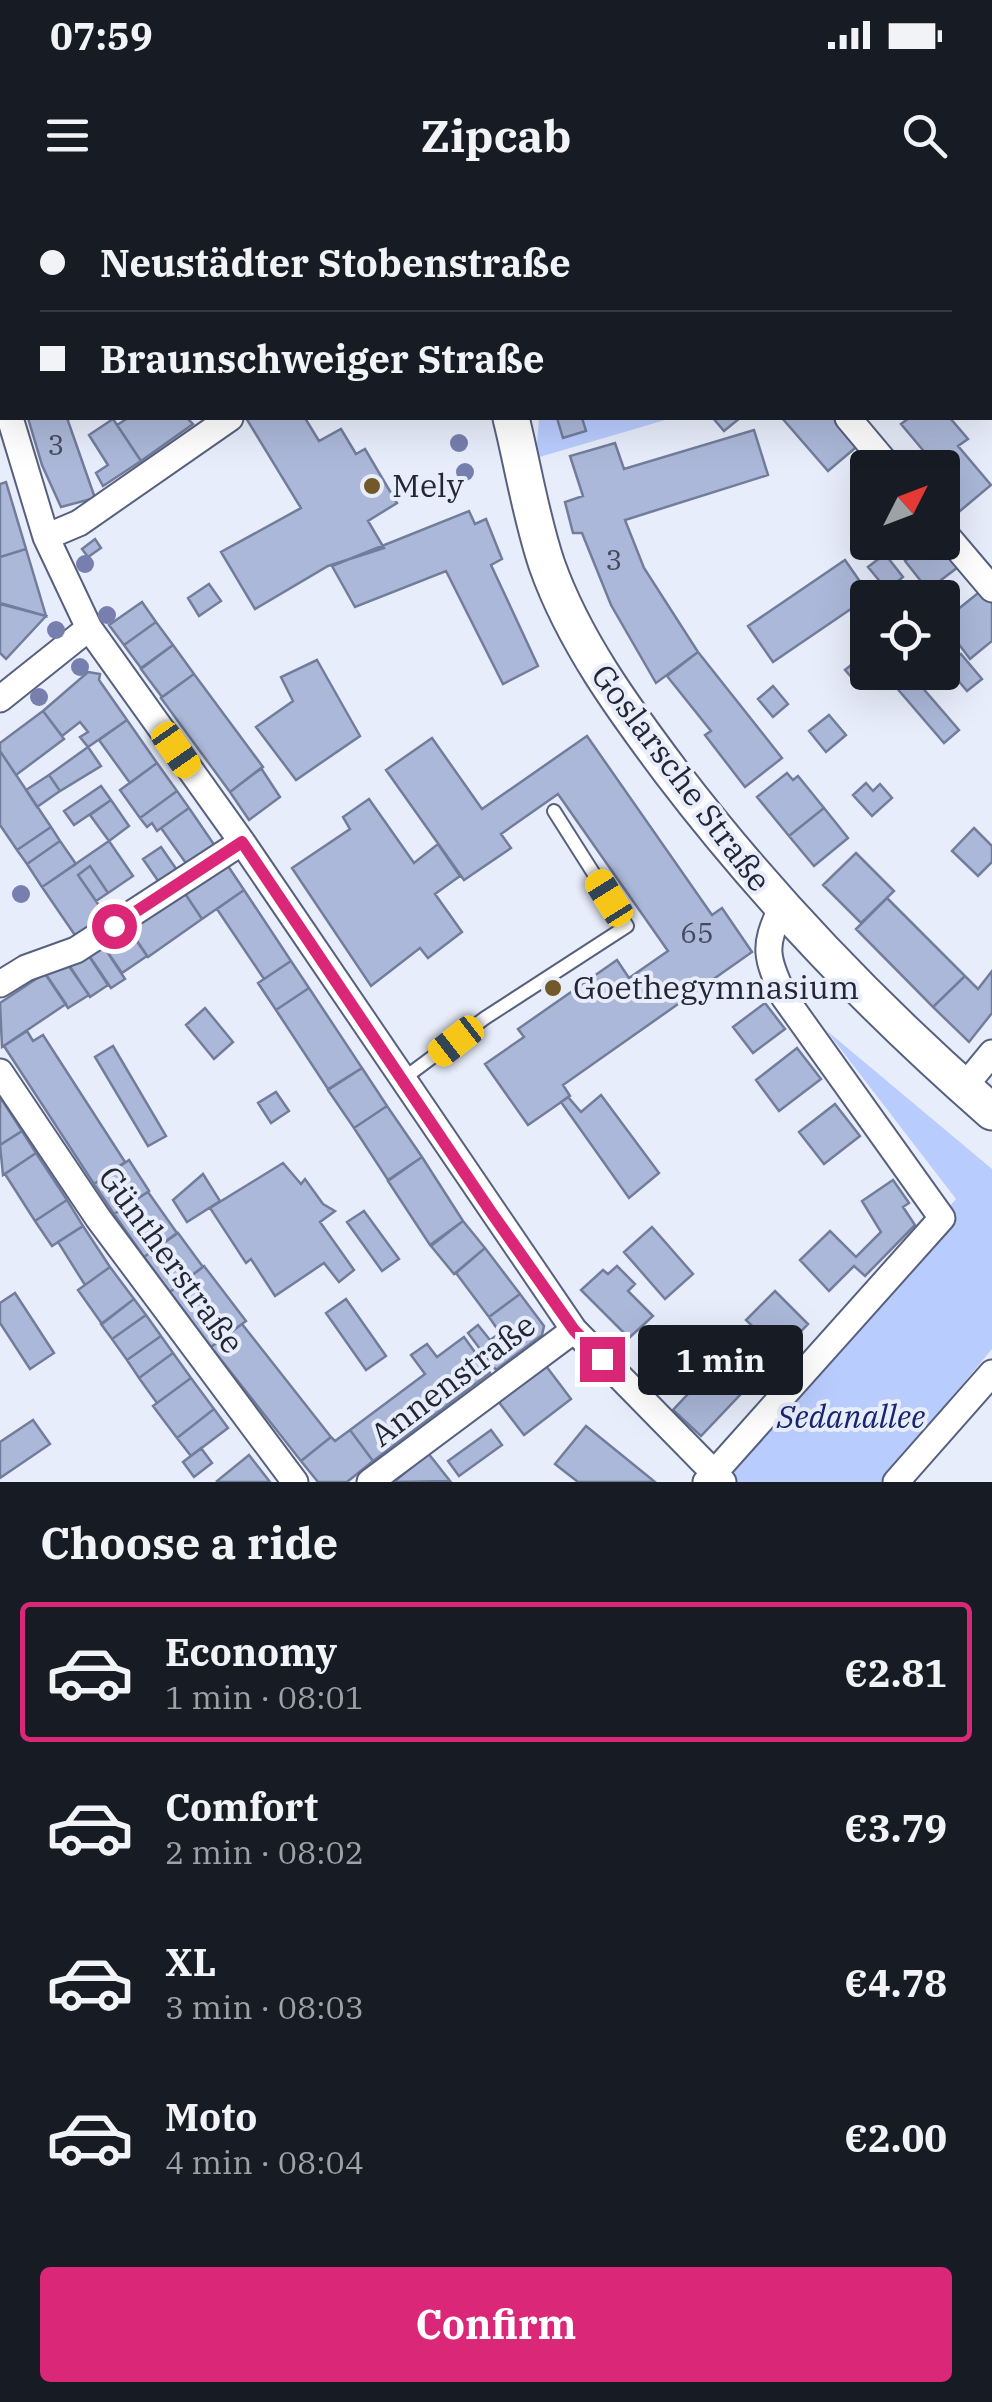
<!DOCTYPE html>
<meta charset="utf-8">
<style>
:root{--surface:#171b24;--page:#242831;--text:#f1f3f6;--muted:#9ea1a6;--line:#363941;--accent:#db2777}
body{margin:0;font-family:"IBM Plex Serif",serif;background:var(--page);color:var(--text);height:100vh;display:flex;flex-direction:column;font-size:38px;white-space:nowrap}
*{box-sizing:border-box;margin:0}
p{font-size:32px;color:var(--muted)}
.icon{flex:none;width:55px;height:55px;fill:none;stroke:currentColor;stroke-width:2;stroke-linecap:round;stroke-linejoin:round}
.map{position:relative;height:1282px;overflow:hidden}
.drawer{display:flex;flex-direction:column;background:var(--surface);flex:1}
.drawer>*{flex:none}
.top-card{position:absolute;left:0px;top:0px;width:992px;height:220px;box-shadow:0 10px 40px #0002;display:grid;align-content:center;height:220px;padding:0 40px;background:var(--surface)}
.needle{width:65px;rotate:48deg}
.controls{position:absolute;left:850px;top:250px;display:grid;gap:20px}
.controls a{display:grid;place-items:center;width:110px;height:110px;border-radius:10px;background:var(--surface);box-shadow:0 10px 40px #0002;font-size:50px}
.end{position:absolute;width:45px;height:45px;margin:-22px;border:12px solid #db2777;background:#fff;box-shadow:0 0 0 5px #fff}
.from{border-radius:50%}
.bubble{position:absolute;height:70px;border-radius:10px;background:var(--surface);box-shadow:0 10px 40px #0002;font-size:32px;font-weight:800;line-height:70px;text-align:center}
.car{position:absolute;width:30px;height:60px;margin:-30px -15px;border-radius:12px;box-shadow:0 0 8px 2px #0007;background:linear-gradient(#f5c518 24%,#345 0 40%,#f5c518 0 76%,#345 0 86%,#f5c518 0)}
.top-card b{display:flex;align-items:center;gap:35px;height:95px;font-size:38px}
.top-card b+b{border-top:2px solid var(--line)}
.top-card i{width:25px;height:25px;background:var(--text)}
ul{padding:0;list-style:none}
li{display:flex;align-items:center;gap:30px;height:140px;margin:0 20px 15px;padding:0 20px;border:5px solid transparent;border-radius:10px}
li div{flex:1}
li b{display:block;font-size:38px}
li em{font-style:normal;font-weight:800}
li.selected{border-color:var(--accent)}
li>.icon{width:90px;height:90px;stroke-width:1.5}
h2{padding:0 40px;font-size:45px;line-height:120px}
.primary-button{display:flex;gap:20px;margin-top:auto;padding:20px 40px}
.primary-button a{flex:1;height:115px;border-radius:10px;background:var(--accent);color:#fff;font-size:40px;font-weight:800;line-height:115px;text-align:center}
.status{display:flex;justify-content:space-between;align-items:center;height:70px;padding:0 50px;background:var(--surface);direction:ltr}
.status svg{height:28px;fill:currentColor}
header{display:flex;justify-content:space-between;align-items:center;height:130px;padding:0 40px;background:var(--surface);font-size:45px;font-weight:800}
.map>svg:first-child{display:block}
.green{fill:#b9ccfe}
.building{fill:#acb8d9;stroke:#727d9c;stroke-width:2.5}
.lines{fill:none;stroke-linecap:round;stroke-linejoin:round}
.lane-casing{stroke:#57617f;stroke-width:16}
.street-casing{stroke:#57617f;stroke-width:29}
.secondary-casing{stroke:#57617f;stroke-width:39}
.lane{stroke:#fff;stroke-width:12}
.street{stroke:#fff;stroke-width:25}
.secondary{stroke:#fff;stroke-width:35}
.tree{fill:#767fae}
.route{stroke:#db2777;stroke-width:12}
.poi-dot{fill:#73592a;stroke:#e8edfb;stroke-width:4}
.labels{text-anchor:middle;stroke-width:8;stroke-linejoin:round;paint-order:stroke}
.number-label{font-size:28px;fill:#454b5d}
.poi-label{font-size:32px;fill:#232734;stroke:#e8edfb;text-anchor:start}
.street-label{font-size:32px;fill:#232734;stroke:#e8edfb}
.park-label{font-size:32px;font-style:italic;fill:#18256f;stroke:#e8edfb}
</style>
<div class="status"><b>07:59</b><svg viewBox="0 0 49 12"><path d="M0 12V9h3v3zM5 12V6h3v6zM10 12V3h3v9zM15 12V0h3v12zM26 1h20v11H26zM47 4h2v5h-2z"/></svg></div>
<header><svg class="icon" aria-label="menu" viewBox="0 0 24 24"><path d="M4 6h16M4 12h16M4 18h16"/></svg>Zipcab<svg class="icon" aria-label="search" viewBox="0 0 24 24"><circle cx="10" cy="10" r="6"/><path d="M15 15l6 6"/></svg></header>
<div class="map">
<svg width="992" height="1282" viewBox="0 0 992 1282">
<rect width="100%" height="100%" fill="#e8edfb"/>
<path class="green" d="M539 218H672L536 258Z
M826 830 992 969V1149L881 1282H706L956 999Z"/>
<path class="building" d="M0 0 30 1 2 2V48Z
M937 0H992V31L990 2Z
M28 218H67L95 298 61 307 42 265Z
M128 218H187L193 224 141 261 117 225Z
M246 218H305L319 241 341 229 356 254 365 249 397 303 368 321 384 348 328 366 255 409 221 352 301 308Z
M557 218H582L586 231 563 238Z
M713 218H740L724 231Z
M782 218H839L861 243 828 271Z
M909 218H950L968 239 958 246 991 285 960 311 942 290V268H923L919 262 927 255 901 224Z
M113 219 141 261 103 286 96 273 108 265 89 235Z
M754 230 768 275 625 320 644 368 698 452 656 483 611 405 582 333H573L565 302 583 296 570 256 615 243 624 269Z
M6 282 26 349 0 357V284Z
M868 295V322L855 304Z
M469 311 475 324 486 319 502 359 491 365 538 466 503 484 446 371 355 407 332 366Z
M95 339 101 348 88 357 82 349Z
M928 342H942L962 364 928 390 905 361Z
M26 349 46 416 0 403V357Z
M885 354 903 377 887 390 868 367Z
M845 360 870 396 773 462 748 426Z
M209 384 221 401 199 416 188 398Z
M982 390 992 401V441L970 459 942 422Z
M142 402 156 422 124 445 109 425Z
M0 404 46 416 6 459 0 453Z
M156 422 173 445 141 468 124 445Z
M173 445 194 474 162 497 141 469Z
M868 451V472H872L858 485 845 470Z
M698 452 782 558 745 587 705 535 711 531 667 476Z
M961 454 982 479 967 491 946 466Z
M317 460 360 536 296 580 256 527 293 501 281 477Z
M88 472 100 474 99 480 127 520 88 547 80 537 88 532 80 522 62 536 43 511Z
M883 472H918L915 479 959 530 944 543Z
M194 474 263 567 230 592 161 498Z
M773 486 788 504 773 517 758 499Z
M43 511 64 539 16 575 0 551V543Z
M829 515 846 535 826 552 809 531Z
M127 520 157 563 130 583 99 540Z
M587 536 712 715 722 708 752 752 563 885 570 896 528 925 485 864 524 837 518 829 617 760 629 778 668 751 558 594 501 634 511 648 464 680 386 570 432 538 482 609Z
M88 547 101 566 60 591 49 575Z
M0 551 51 627 17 650 0 625Z
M157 563 177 591 140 618 120 590Z
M261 568 280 597 249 620 230 592Z
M787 573 793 580 798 576 824 608 789 636 757 597Z
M49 575 60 591 37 607 26 590Z
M866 583 873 591 880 584 892 598 872 616 853 595Z
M101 586 111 600 74 625 64 611Z
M177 591 189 608 157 631 152 623 147 627 140 618Z
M369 599 414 663 438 644 460 676 435 694 462 732 428 758 420 748 371 786 292 668 350 629 343 617Z
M111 600 129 626 109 641 90 615Z
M189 608 215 646 188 666 161 628Z
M824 608 848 638 814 666 789 636Z
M51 627 60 641 27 664 17 650Z
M974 628 992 646V662L978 676 952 651Z
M60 641 76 664 42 687 27 664Z
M109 641 133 676 108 693 90 666 78 675 109 720 79 741 42 687Z
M161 647 179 673 161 685 143 659Z
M856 653 894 691 861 723 823 685Z
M226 663 244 690 202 719 184 692Z
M90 666 108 693 96 701 78 675Z
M244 690 291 761 264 779 217 709Z
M184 692 202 719 148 757 129 729Z
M887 698 965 776 933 807 856 729Z
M127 727 147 756 122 773 102 744Z
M102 744 125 779 111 788 88 754Z
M87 753 108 785 90 797 69 765Z
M291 761 309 788 276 810 258 783Z
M66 762 89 795 68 808 46 775Z
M992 771V813L969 842 933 807 965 776 978 789Z
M45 773 66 804 2 847 0 803Z
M309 788 362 868 328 889 276 810Z
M765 803 785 829 753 853 733 827Z
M205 808 233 842 214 859 186 825Z
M27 831 33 841 43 835 125 962 94 984 4 846Z
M113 846 166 936 148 946 95 857Z
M797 848 821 879 779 911 756 880Z
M362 868 387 906 354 928 328 890Z
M276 892 289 911 271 923 258 903Z
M601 895 659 973 629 998 561 902 568 897 581 912Z
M0 897 22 931 0 945Z
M835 904 860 936 824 964 799 932Z
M387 906 422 957 388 980 354 928Z
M22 931 36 953 3 975 0 945Z
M36 953 67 1000 35 1021 5 974Z
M422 957 463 1021 430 1045 388 981Z
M129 960 149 991 114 1014 94 984Z
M283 963 301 984 305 979 323 1004 335 1011 320 1022 354 1070 339 1082 324 1063 275 1096 251 1059 246 1063 210 1008Z
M203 974 220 1001 187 1022 173 1000Z
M893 980 909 1003 903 1007 915 1025 865 1076 854 1066 829 1091 800 1060 830 1031 856 1057 881 1032 862 1001Z
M148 992 177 1033 144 1057 114 1014Z
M67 1000 83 1026 52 1046 35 1021Z
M364 1011 399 1059 382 1071 347 1022Z
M463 1021 485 1048 454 1074 431 1046Z
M83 1026 110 1067 85 1085 58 1042Z
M652 1027 693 1074 665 1099 624 1052Z
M178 1033 203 1067 170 1092 144 1057Z
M485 1048 520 1094 489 1117 456 1073Z
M204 1066 246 1121 211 1147 170 1092Z
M617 1066 635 1084 628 1091 653 1116 629 1138 581 1090 603 1070 608 1074Z
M110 1067 134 1099 102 1124 78 1090Z
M775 1091 808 1124 780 1153 746 1120Z
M15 1093 54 1153 30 1169 0 1123V1103Z
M520 1094 544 1126 542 1135 496 1170 468 1133 478 1125 490 1140 500 1133 489 1117Z
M134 1099 146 1115 112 1139 101 1124Z
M346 1099 386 1156 366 1170 326 1113Z
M146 1115 161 1136 127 1160 112 1139Z
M242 1124 331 1237 301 1261 211 1147Z
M752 1126 780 1153 701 1236 673 1210Z
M161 1136 173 1153 139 1178 127 1160Z
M464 1137 490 1173 373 1261 350 1230 425 1174 411 1155 427 1144 437 1157Z
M173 1153 191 1178 157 1203 139 1178Z
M546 1166 571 1199 524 1235 498 1201Z
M191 1178 214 1209 177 1238 153 1206Z
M214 1209 228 1228 191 1256 177 1238Z
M33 1220 50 1244 0 1278V1242Z
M586 1226 655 1282H578L555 1264Z
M350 1230 373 1261 347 1282H318L301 1261 331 1237 335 1241Z
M491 1230 502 1245 459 1276 448 1261Z
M201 1248 212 1263 194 1277 183 1262Z
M428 1253 450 1281 394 1282Z
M249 1255 270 1282H218L217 1281Z"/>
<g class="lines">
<g class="lane-casing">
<path id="lane" d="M403 879 485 818 627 726 554 611"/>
</g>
<g class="street-casing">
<path id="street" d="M277 0 278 2
M597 0 598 2
M0 184 2 192
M10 218 46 337 89 428 242 642 574 1130 723 1282
M848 218 890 268
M942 330 992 389
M46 337 79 323 230 218
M0 499 89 428
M0 784 26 768 76 750 242 642
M0 872 98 1018 295 1282
M964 887 992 853
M370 1282 574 1130
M706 1282 942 1018 784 797C767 758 762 748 781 709
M896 1282 992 1173"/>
</g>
<g class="secondary-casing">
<path id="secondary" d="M450 0 451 2
M669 2 679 0
M799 2 808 0
M0 98H2
M511 218C523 266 531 318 547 365 574 441 623 508 671 572 767 698 873 808 992 912"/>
</g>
<use href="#lane" class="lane"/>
<use href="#street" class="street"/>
<use href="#secondary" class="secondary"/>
</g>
<g class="tree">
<circle cx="459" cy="243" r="9"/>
<circle cx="465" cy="272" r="9"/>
<circle cx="85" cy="364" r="9"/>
<circle cx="107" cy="415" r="9"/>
<circle cx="56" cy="430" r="9"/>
<circle cx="80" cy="467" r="9"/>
<circle cx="39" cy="497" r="9"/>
<circle cx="21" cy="694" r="9"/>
</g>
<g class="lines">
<path class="route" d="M114 726 242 642 491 1012 574 1130 602 1159"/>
</g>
<g class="poi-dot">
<circle cx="372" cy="286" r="10"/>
<circle cx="553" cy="788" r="10"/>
</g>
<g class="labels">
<g class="number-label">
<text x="56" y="255">3</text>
<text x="614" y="370">3</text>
<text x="697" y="743">65</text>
</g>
<g class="poi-label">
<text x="392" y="297">Mely</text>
<text x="573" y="799">Goethegymnasium</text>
</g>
<g class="street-label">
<text transform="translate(681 578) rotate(53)" y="11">Goslarsche Straße</text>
<text transform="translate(171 1060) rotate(54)" y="11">Güntherstraße</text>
<text transform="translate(453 1180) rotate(-37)" y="11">Annenstraße</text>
</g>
<g class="park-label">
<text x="851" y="1228">Sedanallee</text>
</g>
</g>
</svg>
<div class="controls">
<a><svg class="needle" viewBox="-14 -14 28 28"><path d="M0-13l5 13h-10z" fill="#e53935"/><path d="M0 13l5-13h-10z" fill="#9ea1a6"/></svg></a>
<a><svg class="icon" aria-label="locate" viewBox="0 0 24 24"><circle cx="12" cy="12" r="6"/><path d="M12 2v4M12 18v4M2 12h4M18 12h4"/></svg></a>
</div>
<i class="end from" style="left:114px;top:726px"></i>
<i class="end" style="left:602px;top:1159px"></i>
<div class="bubble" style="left:638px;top:1125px;width:165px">1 min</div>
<i class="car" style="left:176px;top:550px;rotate:145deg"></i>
<i class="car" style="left:609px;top:698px;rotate:328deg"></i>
<i class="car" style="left:456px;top:841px;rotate:232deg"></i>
<div class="top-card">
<b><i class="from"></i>Neustädter Stobenstraße</b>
<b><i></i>Braunschweiger Straße</b>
</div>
</div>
<section class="drawer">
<h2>Choose a ride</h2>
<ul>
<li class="selected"><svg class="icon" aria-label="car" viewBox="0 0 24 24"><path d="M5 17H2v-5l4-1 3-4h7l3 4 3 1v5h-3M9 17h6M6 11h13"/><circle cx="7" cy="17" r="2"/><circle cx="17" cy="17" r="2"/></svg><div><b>Economy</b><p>1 min · 08:01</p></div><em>€2.81</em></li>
<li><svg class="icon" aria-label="car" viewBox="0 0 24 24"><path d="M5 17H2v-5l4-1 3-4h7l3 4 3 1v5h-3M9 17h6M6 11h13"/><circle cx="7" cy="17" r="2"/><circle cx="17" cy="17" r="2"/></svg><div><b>Comfort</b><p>2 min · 08:02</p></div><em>€3.79</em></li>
<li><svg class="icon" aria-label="car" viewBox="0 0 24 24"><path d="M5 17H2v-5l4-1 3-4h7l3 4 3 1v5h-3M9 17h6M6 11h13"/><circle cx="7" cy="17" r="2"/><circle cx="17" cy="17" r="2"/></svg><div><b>XL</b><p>3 min · 08:03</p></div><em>€4.78</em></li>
<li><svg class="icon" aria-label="car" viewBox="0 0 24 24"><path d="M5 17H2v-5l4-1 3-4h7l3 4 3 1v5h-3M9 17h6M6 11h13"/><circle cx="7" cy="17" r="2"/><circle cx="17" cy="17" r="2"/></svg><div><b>Moto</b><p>4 min · 08:04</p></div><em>€2.00</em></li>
</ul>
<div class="primary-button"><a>Confirm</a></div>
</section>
